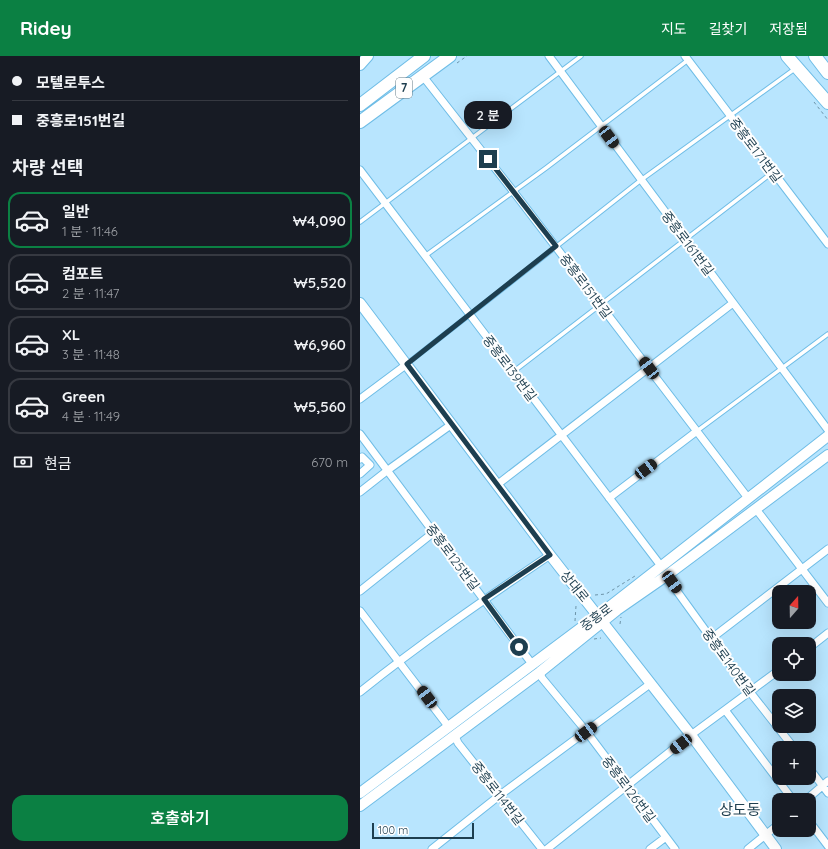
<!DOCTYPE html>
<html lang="ko">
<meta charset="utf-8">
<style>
:root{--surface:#171b24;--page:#242831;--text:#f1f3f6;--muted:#9ea1a6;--line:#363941;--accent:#0b8043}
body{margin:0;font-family:Quicksand,"Noto Sans KR",sans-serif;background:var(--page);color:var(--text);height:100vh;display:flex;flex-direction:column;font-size:15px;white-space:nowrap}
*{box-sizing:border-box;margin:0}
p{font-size:13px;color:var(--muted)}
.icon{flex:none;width:22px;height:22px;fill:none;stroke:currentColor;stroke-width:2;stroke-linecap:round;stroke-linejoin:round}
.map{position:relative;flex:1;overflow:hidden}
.sheet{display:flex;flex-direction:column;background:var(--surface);width:360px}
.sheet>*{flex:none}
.guide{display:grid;align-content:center;height:88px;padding:0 12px;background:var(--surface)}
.needle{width:26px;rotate:20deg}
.controls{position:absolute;left:412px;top:529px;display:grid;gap:8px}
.controls a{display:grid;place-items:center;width:44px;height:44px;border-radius:8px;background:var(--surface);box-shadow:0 4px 16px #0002;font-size:20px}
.scale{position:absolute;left:12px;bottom:10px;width:102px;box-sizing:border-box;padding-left:4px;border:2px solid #1d3e4f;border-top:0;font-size:11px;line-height:14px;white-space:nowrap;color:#1d3e4f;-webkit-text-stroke:3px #fefefe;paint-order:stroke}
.end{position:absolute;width:18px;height:18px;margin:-9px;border:5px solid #1d3e4f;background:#fff;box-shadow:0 0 0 2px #fff}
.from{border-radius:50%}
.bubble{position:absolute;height:28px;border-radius:12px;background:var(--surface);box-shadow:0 4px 16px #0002;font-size:13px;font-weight:600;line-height:28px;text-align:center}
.car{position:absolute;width:12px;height:24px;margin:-12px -6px;border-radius:5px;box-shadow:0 0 3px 1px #0007;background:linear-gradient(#222 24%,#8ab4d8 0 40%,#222 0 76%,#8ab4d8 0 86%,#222 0)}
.guide b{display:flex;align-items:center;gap:14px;height:38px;font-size:15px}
.guide b+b{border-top:1px solid var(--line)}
.guide i{width:10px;height:10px;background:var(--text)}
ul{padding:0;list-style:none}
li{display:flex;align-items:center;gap:12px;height:56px;margin:0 8px 6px;padding:0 4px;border:2px solid var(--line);border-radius:12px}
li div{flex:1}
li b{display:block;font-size:15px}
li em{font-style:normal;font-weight:600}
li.active{border-color:var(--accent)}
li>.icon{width:36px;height:36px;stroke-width:1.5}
h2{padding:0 12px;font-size:18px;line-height:48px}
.pay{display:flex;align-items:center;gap:10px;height:44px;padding:0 12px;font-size:15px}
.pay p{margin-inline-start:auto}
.button{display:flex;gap:8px;margin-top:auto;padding:8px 12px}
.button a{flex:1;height:46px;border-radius:12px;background:var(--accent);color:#fff;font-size:16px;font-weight:600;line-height:46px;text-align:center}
header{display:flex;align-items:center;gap:24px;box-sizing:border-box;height:56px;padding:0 20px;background:var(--accent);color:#fff}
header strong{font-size:19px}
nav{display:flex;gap:22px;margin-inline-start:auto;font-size:14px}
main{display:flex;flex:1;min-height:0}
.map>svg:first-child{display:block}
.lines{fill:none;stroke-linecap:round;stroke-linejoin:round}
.lane-casing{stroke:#6fbde6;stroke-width:5.5}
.street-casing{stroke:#6fbde6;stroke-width:9}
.secondary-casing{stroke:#6fbde6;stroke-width:12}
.primary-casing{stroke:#6fbde6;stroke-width:14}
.path{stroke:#6d94a9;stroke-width:1;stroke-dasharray:3 3;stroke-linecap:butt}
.lane{stroke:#fff;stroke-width:3.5}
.street{stroke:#fff;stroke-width:7}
.secondary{stroke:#fff;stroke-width:10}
.primary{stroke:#fff;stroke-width:12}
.route{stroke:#1d3e4f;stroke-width:5}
.labels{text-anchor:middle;stroke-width:4;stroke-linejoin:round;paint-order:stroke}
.shield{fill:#fefefe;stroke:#607884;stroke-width:1}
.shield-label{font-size:12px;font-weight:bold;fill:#1d3e4f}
.street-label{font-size:13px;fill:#1d3e4f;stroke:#fefefe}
.quarter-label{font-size:15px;fill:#1d3e4f;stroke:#fefefe}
</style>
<header>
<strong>Ridey</strong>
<nav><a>지도</a><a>길찾기</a><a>저장됨</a></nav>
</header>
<main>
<section class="sheet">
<div class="guide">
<b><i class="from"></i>모텔로투스</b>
<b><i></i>중흥로151번길</b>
</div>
<h2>차량 선택</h2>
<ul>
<li class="active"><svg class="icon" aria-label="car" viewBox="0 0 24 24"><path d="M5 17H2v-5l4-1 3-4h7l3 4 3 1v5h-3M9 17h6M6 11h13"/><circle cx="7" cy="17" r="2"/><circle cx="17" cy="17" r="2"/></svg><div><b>일반</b><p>1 분 · 11:46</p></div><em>₩4,090</em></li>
<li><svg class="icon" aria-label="car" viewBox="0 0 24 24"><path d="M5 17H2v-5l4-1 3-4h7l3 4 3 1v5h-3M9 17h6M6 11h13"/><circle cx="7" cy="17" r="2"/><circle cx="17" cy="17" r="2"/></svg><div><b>컴포트</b><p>2 분 · 11:47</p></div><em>₩5,520</em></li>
<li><svg class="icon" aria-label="car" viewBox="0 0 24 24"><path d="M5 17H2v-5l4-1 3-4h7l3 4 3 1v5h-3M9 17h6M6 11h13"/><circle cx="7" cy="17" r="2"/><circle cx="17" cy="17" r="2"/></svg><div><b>XL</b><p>3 분 · 11:48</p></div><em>₩6,960</em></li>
<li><svg class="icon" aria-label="car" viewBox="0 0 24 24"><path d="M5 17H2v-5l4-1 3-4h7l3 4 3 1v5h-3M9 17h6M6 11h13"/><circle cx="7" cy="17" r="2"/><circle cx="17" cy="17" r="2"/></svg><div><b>Green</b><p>4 분 · 11:49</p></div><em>₩5,560</em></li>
</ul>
<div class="pay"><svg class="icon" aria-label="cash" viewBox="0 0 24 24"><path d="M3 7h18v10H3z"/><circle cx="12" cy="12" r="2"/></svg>현금<p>670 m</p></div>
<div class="button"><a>호출하기</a></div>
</section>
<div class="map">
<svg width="468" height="793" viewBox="0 0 468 793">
<rect width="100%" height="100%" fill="#b8e5fe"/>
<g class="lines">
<g class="lane-casing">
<path id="lane" d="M0 166 221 0
M65 200 186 112 328 4
M48 307 281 124 436 12
M153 316 413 116
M337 375 468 278"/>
</g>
<g class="street-casing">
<path id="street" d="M189 0 468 374
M325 0 468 188
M62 19 153 135 388 442
M0 114 301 510
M0 343 47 308
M0 378 172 608
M0 403 2 401 10 409 0 418
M138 428 373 247
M0 436 28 414 92 368
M249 442 337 375
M396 453 468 547
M306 520 390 636 434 692
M0 535 74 476
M0 555 88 670
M352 582 468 493
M449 592 468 577
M180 616 182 622 226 675 315 793
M0 636C61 587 125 543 190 499
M365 654 433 744
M95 680 98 687 182 793
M449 712 468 737
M446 744 468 725
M449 765 468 790
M72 793 140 739 290 628
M187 793 331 679 419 614
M290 793 306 781
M388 793 419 768"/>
</g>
<g class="secondary-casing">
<path id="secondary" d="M0 9 8 0
M0 247 190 499 331 679 416 793
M0 737 253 548 468 380
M0 750 180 616 257 554 306 520 468 399"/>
</g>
<g class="primary-casing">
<path id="primary" d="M427 0 468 47
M455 0 468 17
M0 49 64 0
M0 66 90 0"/>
</g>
<path class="path" d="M97 7 107 0
M454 46 468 64
M235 539 246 538 275 520
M215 565 216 550
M260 568 261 561
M234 583 241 582"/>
<use href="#lane" class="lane"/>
<use href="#street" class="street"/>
<use href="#secondary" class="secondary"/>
<use href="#primary" class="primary"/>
</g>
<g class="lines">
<path class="route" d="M128 103 196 190 47 308 190 499 124 543 159 591"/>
</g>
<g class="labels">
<rect class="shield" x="36" y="22" width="16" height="20" rx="3"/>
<g class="shield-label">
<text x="44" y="36">7</text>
</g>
<g class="street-label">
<text transform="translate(396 94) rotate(53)" y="5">중흥로171번길</text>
<text transform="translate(328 187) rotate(53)" y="5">중흥로161번길</text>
<text transform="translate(226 230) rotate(53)" y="5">중흥로151번길</text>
<text transform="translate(150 312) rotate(53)" y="5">중흥로139번길</text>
<text transform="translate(93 501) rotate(53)" y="5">중흥로125번길</text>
<text transform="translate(215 530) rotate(51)" y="5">상대로</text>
<text transform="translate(236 561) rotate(-37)" y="5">중흥로</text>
<text transform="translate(369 606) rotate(54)" y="5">중흥로140번길</text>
<text transform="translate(269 733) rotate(53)" y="5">중흥로126번길</text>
<text transform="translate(138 737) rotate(52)" y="5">중흥로114번길</text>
</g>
<g class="quarter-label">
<text x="380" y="759">상도동</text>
</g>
</g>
</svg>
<div class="controls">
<a><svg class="needle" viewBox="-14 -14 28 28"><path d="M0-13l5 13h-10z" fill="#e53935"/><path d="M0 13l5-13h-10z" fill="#9ea1a6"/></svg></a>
<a><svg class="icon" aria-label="locate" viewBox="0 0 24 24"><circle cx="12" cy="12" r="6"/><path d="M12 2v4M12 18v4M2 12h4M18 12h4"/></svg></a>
<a><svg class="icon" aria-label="layers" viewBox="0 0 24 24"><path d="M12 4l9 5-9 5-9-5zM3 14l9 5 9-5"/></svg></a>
<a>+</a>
<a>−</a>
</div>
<div class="scale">100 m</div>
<i class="end from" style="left:159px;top:591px"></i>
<i class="end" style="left:128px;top:103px"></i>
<div class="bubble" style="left:104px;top:45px;width:48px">2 분</div>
<i class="car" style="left:249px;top:81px;rotate:143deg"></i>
<i class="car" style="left:289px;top:312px;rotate:323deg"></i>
<i class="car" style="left:286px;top:413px;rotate:53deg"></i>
<i class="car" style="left:312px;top:526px;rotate:144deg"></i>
<i class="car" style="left:67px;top:641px;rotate:323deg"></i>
<i class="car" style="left:226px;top:676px;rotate:53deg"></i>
<i class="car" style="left:321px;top:688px;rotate:232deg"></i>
</div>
</main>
